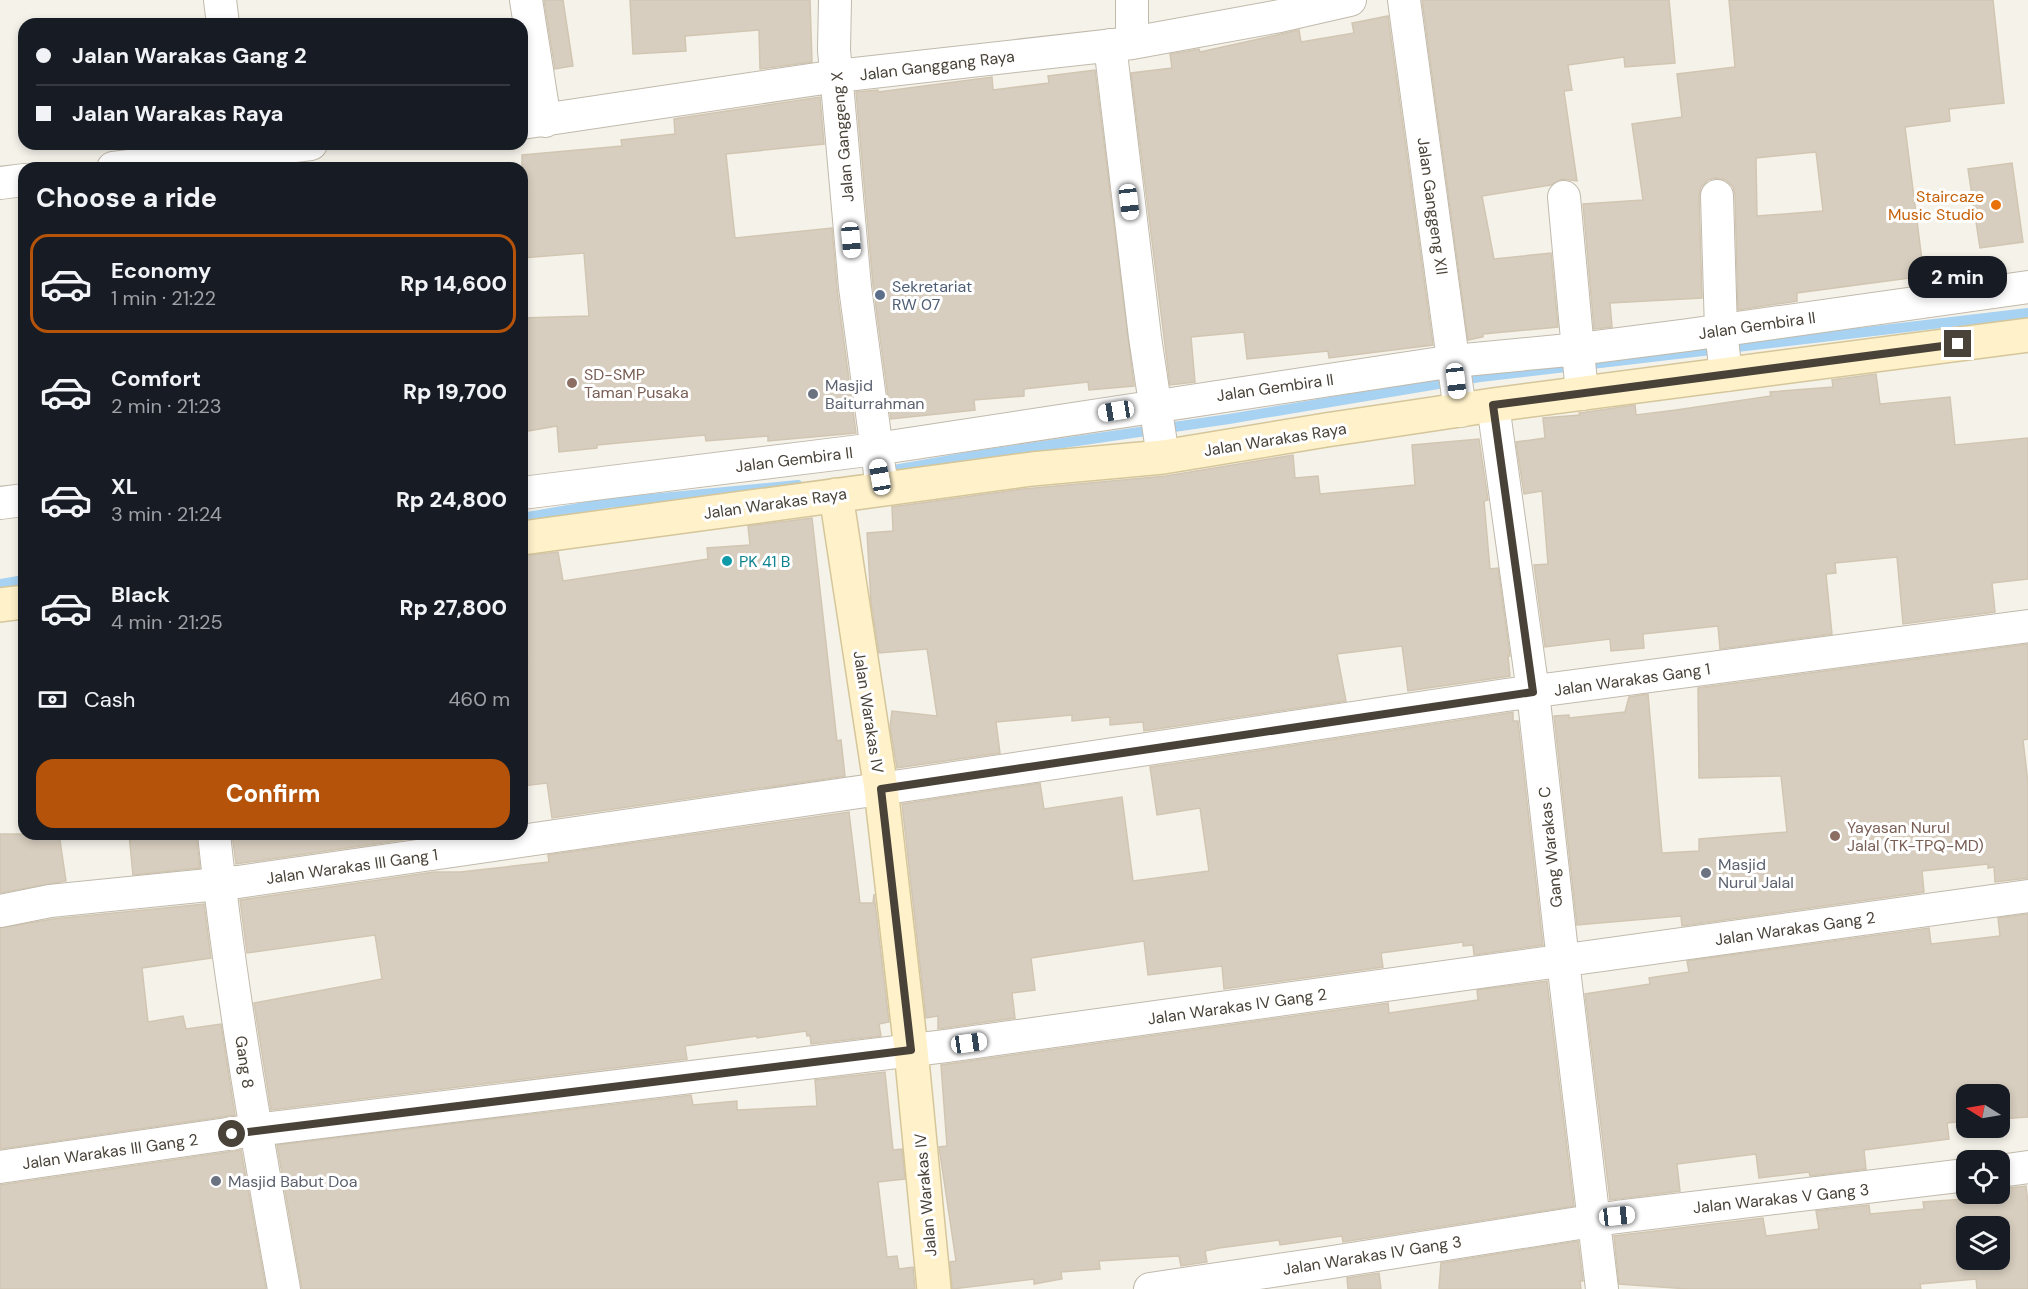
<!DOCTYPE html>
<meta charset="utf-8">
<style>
:root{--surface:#171b24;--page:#242831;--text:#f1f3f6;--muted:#9ea1a6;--line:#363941;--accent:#b45309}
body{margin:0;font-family:"DM Sans",sans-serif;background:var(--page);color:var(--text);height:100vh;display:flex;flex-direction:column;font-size:22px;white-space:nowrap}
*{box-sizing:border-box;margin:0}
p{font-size:20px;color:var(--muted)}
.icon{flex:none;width:33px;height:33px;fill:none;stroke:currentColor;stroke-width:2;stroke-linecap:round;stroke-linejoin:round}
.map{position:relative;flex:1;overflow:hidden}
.side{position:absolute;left:18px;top:162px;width:510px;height:678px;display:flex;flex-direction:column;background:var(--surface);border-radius:18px;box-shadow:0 3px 9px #0003}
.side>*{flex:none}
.banner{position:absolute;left:18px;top:18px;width:510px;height:132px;border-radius:18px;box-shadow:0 3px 9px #0003;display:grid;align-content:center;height:132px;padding:0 18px;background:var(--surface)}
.needle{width:39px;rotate:281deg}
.controls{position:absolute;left:1956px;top:1084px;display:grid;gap:12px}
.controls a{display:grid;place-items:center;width:54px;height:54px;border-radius:12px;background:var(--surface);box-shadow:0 3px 9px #0003;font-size:30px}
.end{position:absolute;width:27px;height:27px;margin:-14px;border:8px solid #494238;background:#fff;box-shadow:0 0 0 3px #fff}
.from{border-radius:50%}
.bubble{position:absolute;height:42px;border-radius:18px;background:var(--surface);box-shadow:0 3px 9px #0003;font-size:20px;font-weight:800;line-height:42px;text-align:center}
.car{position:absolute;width:18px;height:36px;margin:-18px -9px;border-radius:8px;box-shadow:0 0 4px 2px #0007;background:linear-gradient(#fff 24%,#345 0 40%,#fff 0 76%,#345 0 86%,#fff 0)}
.banner b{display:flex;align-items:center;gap:21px;height:57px;font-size:22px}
.banner b+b{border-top:2px solid var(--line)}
.banner i{width:15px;height:15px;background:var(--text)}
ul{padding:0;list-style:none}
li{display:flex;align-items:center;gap:18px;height:99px;margin:0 12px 9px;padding:0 6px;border:3px solid transparent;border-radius:18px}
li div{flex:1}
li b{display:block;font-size:22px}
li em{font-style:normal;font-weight:800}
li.on{border-color:var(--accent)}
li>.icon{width:54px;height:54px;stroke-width:1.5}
h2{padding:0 18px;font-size:27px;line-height:72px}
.pay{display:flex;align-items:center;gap:15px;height:66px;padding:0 18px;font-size:22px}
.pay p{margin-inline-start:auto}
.action{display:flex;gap:12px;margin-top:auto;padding:12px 18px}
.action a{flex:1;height:69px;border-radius:18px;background:var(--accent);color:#fff;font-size:24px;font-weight:800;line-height:69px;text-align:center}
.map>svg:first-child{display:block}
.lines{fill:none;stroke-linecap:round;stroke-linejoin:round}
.stream{stroke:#a7d2f1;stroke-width:10}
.building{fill:#d7cebf;stroke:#d2c6b2;stroke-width:1.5;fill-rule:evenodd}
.street-casing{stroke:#c1baac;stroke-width:34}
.secondary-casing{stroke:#d5c69a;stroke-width:36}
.street{stroke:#fff;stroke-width:32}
.secondary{stroke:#fff2ca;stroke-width:33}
.route{stroke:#494238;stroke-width:8}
.food-dot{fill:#e8710a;stroke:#fff;stroke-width:2}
.service-dot{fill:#5c6f8a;stroke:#fff;stroke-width:2}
.education-dot{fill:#8d6e63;stroke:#fff;stroke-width:2}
.worship-dot{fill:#6b7280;stroke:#fff;stroke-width:2}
.culture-dot{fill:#0f9aa8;stroke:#fff;stroke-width:2}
.labels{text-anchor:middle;stroke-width:6;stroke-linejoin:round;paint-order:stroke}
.street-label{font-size:16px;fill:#494238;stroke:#fff}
.food-label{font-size:16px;fill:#c56008;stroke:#fff;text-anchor:end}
.service-label{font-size:16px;fill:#4e5e75;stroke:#fff;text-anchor:start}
.education-label{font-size:16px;fill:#785e54;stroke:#fff;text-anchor:start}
.worship-label{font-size:16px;fill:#5b616d;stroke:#fff;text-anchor:start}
.culture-label{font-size:16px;fill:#0d838f;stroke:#fff;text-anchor:start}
</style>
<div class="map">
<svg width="2028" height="1289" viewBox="0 0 2028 1289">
<rect width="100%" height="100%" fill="#f5f2ea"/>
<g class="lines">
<path class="stream" d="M882 472 974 456 1229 419 1480 377 2028 313
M522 518 608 503 798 485
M0 584 24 580"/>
</g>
<path class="building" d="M544 0H563L573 66 555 69Z
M630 0H810L812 62 760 69 759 30 685 36 686 51 633 54Z
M1422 0H1669L1675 63 1625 67 1624 57 1568 65 1572 90 1564 91 1577 181 1562 179 1551 185 1482 196 1494 259 1551 253 1558 327 1483 334V337L1468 340Z
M1729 0H1993L2004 103 1949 109 1950 121 1905 127 1924 276 1797 293V301L1738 310 1735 195 1733 187 1726 180 1716 178 1708 180 1701 187 1699 196 1702 298 1610 303 1612 327 1594 329 1583 204 1643 200 1632 124 1682 117 1677 74 1735 67ZM1816 152 1823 211 1757 216 1756 158Z
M1388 16 1433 345 1329 358 1328 351 1247 359 1244 332 1191 337 1195 382 1170 385 1131 73 1172 68 1170 54 1199 49 1200 52 1299 30 1301 42 1354 33 1352 23Z
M1095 70 1134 386 1089 390 1088 382 1024 389V396L974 400 975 410 891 419 873 285 856 92 878 90V92L992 77 993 90 1049 83 1048 76Z
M820 97 824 144 726 154 735 238 832 228 837 289 856 433 768 441V436L706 441 705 435 597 445V448L559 452 557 426 522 432V318L589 316 584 253 522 258V155L622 146 621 140 675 134 674 119Z
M2012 163 2023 242 1980 248 1968 169Z
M1876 374 1880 404 1950 397 1955 445 2028 438V579L1992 583 1995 612 1903 624 1897 557 1835 563 1836 573 1826 574 1832 634 1720 649 1718 626 1643 634 1644 648 1611 651 1610 639 1545 647 1534 565 1548 564 1542 491 1524 494 1516 442 1545 438 1543 418 1580 415 1579 413 1635 405 1636 415 1676 410 1771 396 1770 392 1833 387 1832 380Z
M1479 439 1488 500 1484 501 1490 569 1498 568 1510 656H1508L1510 676 1408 691 1402 646 1337 654 1346 701 1144 731 1143 722 1110 725V717L1072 721V715L996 722 1000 753 897 768 890 727 892 711 937 716 927 649 879 653 871 602 867 533 893 531 892 507 1023 489 1166 476 1293 455 1295 478 1318 476 1320 494 1415 485 1412 445Z
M812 518 837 741 841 740 845 776 552 818 547 783 522 786V663L528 662 522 626V556L558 552 563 581 708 559 707 548 750 545 748 526Z
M2028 644V739L2023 740 2028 783V878L1995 882 1994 867 1988 868V864L1922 871 1924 892 1682 926 1681 916 1577 925 1554 716 1569 715V718L1625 712 1629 697 1648 694 1662 853 1699 851V839L1787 832 1781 776 1699 778 1698 688Z
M1513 712V721H1518L1543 945 1474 955 1473 945 1463 946V942L1381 953 1383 967 1224 989 1222 966 1148 975 1144 941 1031 958 1035 990 1012 993 1015 1018 938 1029V1016L926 1018 902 804 1040 783 1044 809 1122 797 1133 881 1209 871 1200 808 1157 815 1150 767Z
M849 812 860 903H873L874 894 889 1022 879 1024 881 1036 811 1044 810 1035 807 1036 806 1031 757 1038V1036L685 1046 687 1059 271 1110 254 1003 382 979 375 935 247 953 240 900 434 872H460L549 862 548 855Z
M0 834H59L66 881 0 893Z
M129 834H196L200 868 133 875Z
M232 834H430V836L236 864Z
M204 904 211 958 142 968 148 1022 183 1016 186 1029 221 1024 235 1115 0 1149V928L53 919Z
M2028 914V1117L2000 1119V1095H1966V1121L1947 1123 1949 1139 1864 1150 1866 1169 1810 1176 1809 1172 1759 1178 1756 1154 1677 1164 1680 1191 1610 1200 1585 994 1650 984 1649 978 1689 972 1687 961 1929 928 1931 944 2000 936 1998 918Z
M1547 981 1574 1206 1343 1242 1342 1236 1280 1245 1279 1240 1219 1248 1205 1251 1207 1262 1181 1266 1179 1256 1099 1261 1100 1269 1061 1272 1062 1279 1034 1284V1279L952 1289 950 1262 956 1261 939 1147 947 1146 941 1065 1388 1003 1389 1013 1478 1000 1477 990Z
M885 1072 893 1150 902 1149 905 1179 878 1182 887 1257 897 1256 899 1269 913 1267 915 1289H302L277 1145 691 1095 693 1105 737 1101V1110L817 1106 815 1080Z
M241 1150 266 1289H0V1185Z
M2026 1186 2028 1204V1289H1977L1976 1279 1920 1284 1921 1289H1688L1619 1284 1614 1236 1763 1218 1766 1236 1819 1229 1816 1211 1869 1205 1870 1214 1924 1209 1923 1202 1965 1199 1964 1193H1966L2000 1194V1189ZM1966 1227H2000V1260H1966Z
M1578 1241 1583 1281H1580L1581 1289H1439L1441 1263Z
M1379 1273 1381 1289H1348L1347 1278Z"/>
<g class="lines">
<g class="street-casing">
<path id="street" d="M220 0 223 24
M526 0 545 121
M835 0 834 50 855 287 882 488
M1132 0V43
M1404 0 1460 411
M1110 45 1145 337 1163 457
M522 123 837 76 1132 43 1280 16 1350 0
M113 168 311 144
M0 183 24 180
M1717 196 1721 330 1726 375
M1564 197 1582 394
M1493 405 1533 692 1563 961 1602 1289
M522 493 876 449 1454 361 1579 349 1688 335 2028 287
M0 503 24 500
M214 834C230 987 257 1138 284 1289
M0 911 50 901 238 882 921 783 1506 695 2028 626
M0 1167 255 1130 946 1046 2028 896
M2000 1171 2028 1167
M1150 1289 1326 1263 1617 1217 1966 1175"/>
</g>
<g class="secondary-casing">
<path id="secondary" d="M836 495 881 789 911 1050 934 1289
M522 538 1032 469 1163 457 1326 430 1493 405 2028 335
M0 605 24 602"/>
</g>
<use href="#street" class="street"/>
<use href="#secondary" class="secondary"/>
</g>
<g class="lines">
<path class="route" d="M232 1134 911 1050 881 789 1533 692 1493 405 1958 344"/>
</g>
<circle class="food-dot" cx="1996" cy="205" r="6"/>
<circle class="service-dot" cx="880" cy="295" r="6"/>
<g class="education-dot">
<circle cx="572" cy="383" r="6"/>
<circle cx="1835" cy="836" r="6"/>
</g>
<g class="worship-dot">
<circle cx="813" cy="394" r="6"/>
<circle cx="1706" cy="873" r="6"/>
<circle cx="216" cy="1181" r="6"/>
</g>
<circle class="culture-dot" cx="727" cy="561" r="6"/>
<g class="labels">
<g class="street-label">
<text transform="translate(937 65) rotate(-7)" y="6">Jalan Ganggang Raya</text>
<text transform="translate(842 137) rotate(-95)" y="6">Jalan Ganggeng X</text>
<text transform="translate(1433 206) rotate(82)" y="6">Jalan Ganggeng XII</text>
<text transform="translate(1757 325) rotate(-8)" y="6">Jalan Gembira II</text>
<text transform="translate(1275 387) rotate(-8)" y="6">Jalan Gembira II</text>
<text transform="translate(1275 439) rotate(-9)" y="6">Jalan Warakas Raya</text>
<text transform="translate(794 459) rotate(-7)" y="6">Jalan Gembira II</text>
<text transform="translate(775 503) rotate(-8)" y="6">Jalan Warakas Raya</text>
<text transform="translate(1632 679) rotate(-8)" y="6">Jalan Warakas Gang 1</text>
<text transform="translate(869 712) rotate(81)" y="6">Jalan Warakas IV</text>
<text transform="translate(1550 847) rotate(-96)" y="6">Gang Warakas C</text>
<text transform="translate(352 866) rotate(-8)" y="6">Jalan Warakas III Gang 1</text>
<text transform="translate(1795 928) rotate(-8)" y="6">Jalan Warakas Gang 2</text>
<text transform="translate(1237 1006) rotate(-8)" y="6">Jalan Warakas IV Gang 2</text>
<text transform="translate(245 1062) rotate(82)" y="6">Gang 8</text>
<text transform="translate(110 1151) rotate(-8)" y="6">Jalan Warakas III Gang 2</text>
<text transform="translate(925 1195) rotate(-95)" y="6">Jalan Warakas IV</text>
<text transform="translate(1781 1198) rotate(-6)" y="6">Jalan Warakas V Gang 3</text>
<text transform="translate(1372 1255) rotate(-9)" y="6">Jalan Warakas IV Gang 3</text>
</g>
<g class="food-label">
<text x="1984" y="202">Staircaze<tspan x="1984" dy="18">Music Studio</tspan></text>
</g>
<g class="service-label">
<text x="892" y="292">Sekretariat<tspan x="892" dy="18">RW 07</tspan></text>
</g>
<g class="education-label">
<text x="584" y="380">SD-SMP<tspan x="584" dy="18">Taman Pusaka</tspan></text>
<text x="1847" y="833">Yayasan Nurul<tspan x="1847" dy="18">Jalal (TK-TPQ-MD)</tspan></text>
</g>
<g class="worship-label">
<text x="825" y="391">Masjid<tspan x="825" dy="18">Baiturrahman</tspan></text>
<text x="1718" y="870">Masjid<tspan x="1718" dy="18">Nurul Jalal</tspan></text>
<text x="228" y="1187">Masjid Babut Doa</text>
</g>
<g class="culture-label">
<text x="739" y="567">PK 41 B</text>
</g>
</g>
</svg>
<div class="controls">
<a><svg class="needle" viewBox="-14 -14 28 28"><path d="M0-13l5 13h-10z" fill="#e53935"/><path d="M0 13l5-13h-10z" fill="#9ea1a6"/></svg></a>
<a><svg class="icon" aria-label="locate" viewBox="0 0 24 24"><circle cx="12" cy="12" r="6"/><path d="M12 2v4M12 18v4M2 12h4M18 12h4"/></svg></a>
<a><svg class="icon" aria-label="layers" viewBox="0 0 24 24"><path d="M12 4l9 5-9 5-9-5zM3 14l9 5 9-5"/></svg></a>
</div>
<i class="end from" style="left:232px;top:1134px"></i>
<i class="end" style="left:1958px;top:344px"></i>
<div class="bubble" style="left:1908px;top:256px;width:99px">2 min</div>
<i class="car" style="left:1129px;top:202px;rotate:173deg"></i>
<i class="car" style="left:851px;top:240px;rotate:175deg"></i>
<i class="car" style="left:1456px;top:381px;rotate:173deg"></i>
<i class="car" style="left:1116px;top:411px;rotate:261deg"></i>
<i class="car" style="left:880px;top:477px;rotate:350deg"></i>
<i class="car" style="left:969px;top:1043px;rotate:82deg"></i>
<i class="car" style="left:1617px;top:1216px;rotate:84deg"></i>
<div class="banner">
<b><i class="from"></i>Jalan Warakas Gang 2</b>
<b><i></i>Jalan Warakas Raya</b>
</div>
<section class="side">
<h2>Choose a ride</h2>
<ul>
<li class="on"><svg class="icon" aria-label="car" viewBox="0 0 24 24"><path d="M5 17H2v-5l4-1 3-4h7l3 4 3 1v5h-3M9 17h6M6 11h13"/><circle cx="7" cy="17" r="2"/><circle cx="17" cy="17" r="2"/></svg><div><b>Economy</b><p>1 min · 21:22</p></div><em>Rp 14,600</em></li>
<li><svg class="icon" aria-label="car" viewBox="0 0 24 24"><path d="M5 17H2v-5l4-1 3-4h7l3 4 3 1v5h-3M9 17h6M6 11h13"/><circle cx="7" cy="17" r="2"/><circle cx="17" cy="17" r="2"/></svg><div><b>Comfort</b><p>2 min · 21:23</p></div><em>Rp 19,700</em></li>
<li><svg class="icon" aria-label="car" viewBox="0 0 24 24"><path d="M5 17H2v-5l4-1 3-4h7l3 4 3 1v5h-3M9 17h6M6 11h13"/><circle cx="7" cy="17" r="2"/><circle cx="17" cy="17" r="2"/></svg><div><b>XL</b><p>3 min · 21:24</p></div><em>Rp 24,800</em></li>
<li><svg class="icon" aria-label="car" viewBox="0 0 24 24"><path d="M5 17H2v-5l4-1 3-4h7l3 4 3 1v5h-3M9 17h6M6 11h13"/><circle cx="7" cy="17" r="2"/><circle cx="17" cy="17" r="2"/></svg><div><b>Black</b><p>4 min · 21:25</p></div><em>Rp 27,800</em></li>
</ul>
<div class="pay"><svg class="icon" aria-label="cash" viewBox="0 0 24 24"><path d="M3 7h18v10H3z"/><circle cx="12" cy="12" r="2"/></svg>Cash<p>460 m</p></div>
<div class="action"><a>Confirm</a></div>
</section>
</div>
